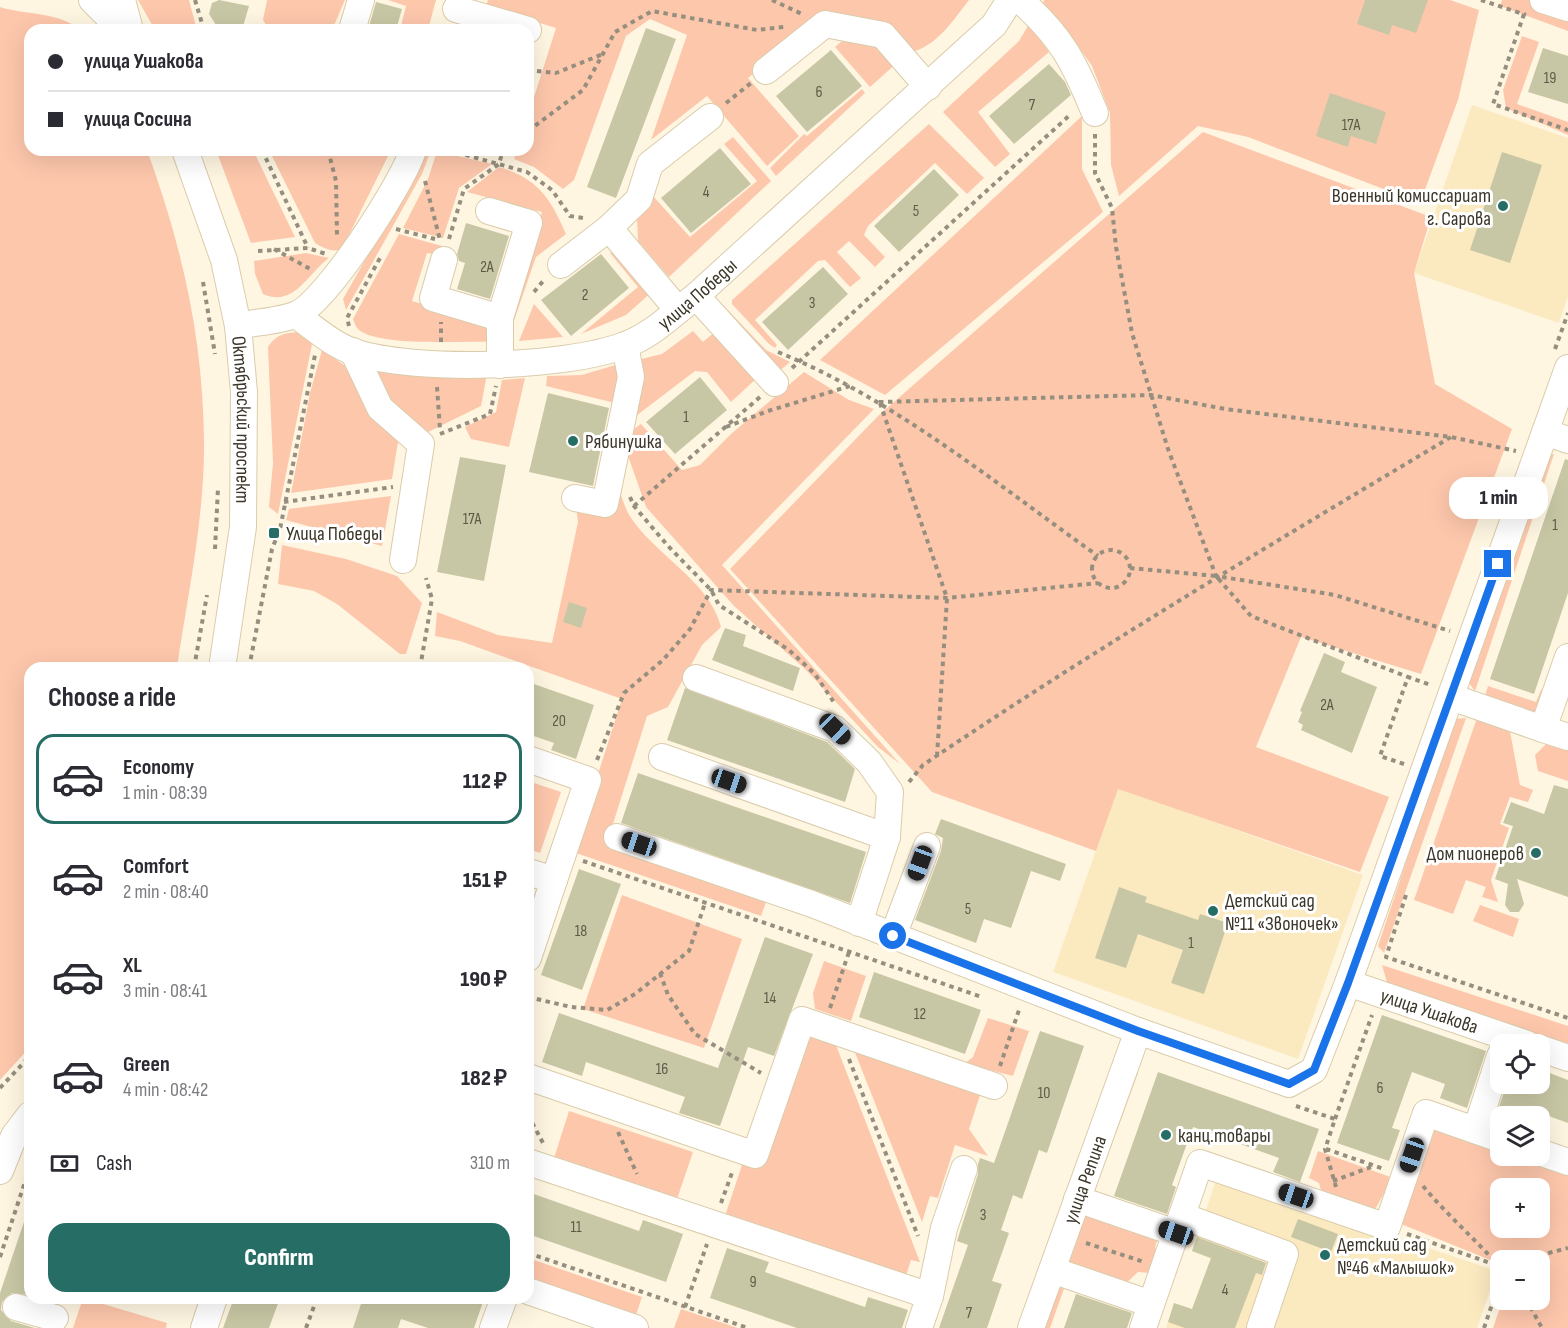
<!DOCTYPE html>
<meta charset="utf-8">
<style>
:root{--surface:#fff;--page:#f7f7f7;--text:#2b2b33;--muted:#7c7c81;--line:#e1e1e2;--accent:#266e65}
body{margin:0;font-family:"Sofia Sans Condensed",sans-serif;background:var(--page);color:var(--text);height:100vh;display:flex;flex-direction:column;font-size:22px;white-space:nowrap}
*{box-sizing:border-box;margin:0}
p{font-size:20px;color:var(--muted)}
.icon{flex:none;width:33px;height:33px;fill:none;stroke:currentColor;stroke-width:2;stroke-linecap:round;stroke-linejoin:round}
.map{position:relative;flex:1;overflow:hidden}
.panel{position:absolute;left:24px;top:662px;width:510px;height:642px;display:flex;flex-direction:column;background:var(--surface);border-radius:18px;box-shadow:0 6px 24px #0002}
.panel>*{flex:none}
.guide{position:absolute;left:24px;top:24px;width:510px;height:132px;border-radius:18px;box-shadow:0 6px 24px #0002;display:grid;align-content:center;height:132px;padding:0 24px;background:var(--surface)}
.buttons{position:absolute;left:1490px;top:1034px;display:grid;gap:12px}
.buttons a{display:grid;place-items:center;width:60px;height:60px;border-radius:12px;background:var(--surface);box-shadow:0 6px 24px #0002;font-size:30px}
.end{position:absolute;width:27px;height:27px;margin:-14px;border:8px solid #1a73e8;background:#fff;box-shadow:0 0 0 3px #fff}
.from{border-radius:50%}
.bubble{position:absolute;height:42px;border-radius:18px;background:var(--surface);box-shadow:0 6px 24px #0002;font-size:20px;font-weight:800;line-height:42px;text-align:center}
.car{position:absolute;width:18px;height:36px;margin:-18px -9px;border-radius:8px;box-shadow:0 0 4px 2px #0007;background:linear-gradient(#222 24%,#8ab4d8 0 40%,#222 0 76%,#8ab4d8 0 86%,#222 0)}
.guide b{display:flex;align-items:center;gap:21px;height:57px;font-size:22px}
.guide b+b{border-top:2px solid var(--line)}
.guide i{width:15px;height:15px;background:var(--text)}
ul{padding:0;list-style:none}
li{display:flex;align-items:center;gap:18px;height:90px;margin:0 12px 9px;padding:0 12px;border:3px solid transparent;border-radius:18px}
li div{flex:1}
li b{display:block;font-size:22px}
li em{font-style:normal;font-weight:800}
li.selected{border-color:var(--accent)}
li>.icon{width:54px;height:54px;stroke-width:1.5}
h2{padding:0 24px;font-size:27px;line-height:72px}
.pay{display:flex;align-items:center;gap:15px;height:66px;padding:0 24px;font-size:22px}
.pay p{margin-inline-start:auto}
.primary-button{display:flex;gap:12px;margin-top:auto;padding:12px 24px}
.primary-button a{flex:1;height:69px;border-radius:18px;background:var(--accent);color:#fff;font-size:24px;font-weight:800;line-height:69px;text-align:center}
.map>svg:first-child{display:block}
.built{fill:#fbe9c0}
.green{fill:#fdc7ac;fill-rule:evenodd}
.building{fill:#c8c7a5}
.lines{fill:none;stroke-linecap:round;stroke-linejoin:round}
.minor-casing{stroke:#daccab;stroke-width:28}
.path{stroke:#968f7f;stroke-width:4;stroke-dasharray:4.5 4.5;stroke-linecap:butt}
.minor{stroke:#fff;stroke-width:26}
.route{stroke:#1a73e8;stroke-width:8}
.poi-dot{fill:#266e65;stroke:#fff;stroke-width:2}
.labels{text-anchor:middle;stroke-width:6;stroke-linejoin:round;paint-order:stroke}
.number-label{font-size:16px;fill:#5f5a48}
.poi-label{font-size:20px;fill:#3c3629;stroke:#fff;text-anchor:start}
.street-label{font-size:20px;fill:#3c3629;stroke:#fff}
</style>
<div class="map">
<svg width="1568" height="1328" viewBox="0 0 1568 1328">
<rect width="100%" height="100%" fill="#fff6e2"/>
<path class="built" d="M1472 105 1568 138V296L1559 323 1414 273Z
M1118 788 1363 875 1298 1059 1053 972Z
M1217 1177 1497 1271 1477 1328H1166L1174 1303 1192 1309 1211 1259 1192 1251Z"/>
<path class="green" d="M138 0H189L197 30H155Z
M267 0H345L332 30H269L263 20Z
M388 0H436L428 30H400L406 6Z
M488 0H969C954 19 936 48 910 52L823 18 748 78 799 136 767 166 707 96 651 140 687 35 650 19 626 36 574 180 563 189 534 167 514 159 517 150H528V116L556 28 486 6Z
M1044 0H1450L1479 10 1458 100 1420 203 1248 137 1198 126 1119 196 1111 165 1110 113 1092 66 1067 31 1043 4Z
M1502 0H1532L1568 12V31L1500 6Z
M0 7C25 15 61 12 80 30H30V150H147C182 246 203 338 204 440 205 515 188 594 177 667L30 668V1047L0 1080Z
M1029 24 1049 52 978 112 1010 154 995 167 943 112 1019 41Z
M1522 36 1539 42 1517 104 1568 122V135L1506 108 1503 90Z
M847 37 878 41 898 62 870 87 835 47Z
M862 89 865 93 776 176 770 168 804 134 807 136Z
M1082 116V169L1103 212 885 395 820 360Z
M929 124 984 178 967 194 935 163 868 226 864 235 885 257 875 267 849 241 837 252 861 278 850 287 825 260 818 261 755 320 777 345 775 348 769 344 732 304V300Z
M1203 132 1431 217 1414 273 1435 384 1512 429 1421 674 1301 637 1256 747 1389 797 1360 872 1118 789 1096 851 932 792 730 569 879 415Z
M733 137 771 181 669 277 638 241 637 219 652 195 690 237 757 181 724 144Z
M216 150H253L295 237 251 243Z
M269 150H391L342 249C333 253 323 248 315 243Z
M422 150H431L422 174 346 310 343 299 414 174Z
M437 151 492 164 459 188 443 238 403 228 428 179Z
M499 167C538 178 551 199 566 234L536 257 507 341 509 317 542 212 467 192Z
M399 234 442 246 438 255 427 253 412 301 488 323 490 342C457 341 392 346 364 333 357 330 355 325 353 319Z
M617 249 654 290 626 315 581 334 638 287 610 253Z
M306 253 329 258C308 273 294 308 263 294L255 274 254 261Z
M534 304 563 337 519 341Z
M723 305 766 350 790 362 776 374 717 310Z
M717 330 758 377 731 402 707 372 695 371 632 419 637 360 662 354 693 331 703 342Z
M302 332 312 344 278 514 269 507 273 463 268 347C277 333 286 333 302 332Z
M322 350 344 365 371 409 398 442 392 479 291 493 310 393Z
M622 363 619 404 546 386 547 376 582 375Z
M371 367 487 374 481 406 422 435 388 402Z
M804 372 849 400 874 409 722 565 900 764 878 747 806 670 734 606 646 507 626 450 631 431 641 424 682 470 700 465 731 434Z
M525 378 509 447 471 439 465 427 496 412 502 380Z
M1554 454 1475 691 1468 682 1545 455Z
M618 487C621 495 624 505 628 513 652 554 709 579 721 627L702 645 668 707 647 716 606 846 766 902 761 916 573 852 622 699 460 641 435 636 437 612 498 635 552 643 578 522 576 507Z
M391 496 382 546 286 520 289 509Z
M282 545 346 559 397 576 422 603 406 654H400L337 604 314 591 278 584Z
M1488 686 1536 702 1541 690 1551 693 1543 715 1485 696Z
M1478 715 1509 726 1520 785 1533 790 1528 802 1510 797 1500 824 1509 828 1491 880 1498 902 1482 897 1486 887 1466 880 1453 914 1414 900Z
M1466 718 1384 953 1378 946 1454 719Z
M1550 740 1568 746V781L1538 771 1535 755Z
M528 781 561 792 540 853 528 849Z
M622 895 742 939 704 1048 583 1009Z
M1480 905 1519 919 1513 937 1473 921Z
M824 961 866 976 851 1021 815 1009 813 993Z
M1382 965 1568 1026V1048L1388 986Z
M988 1018 1029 1031 1013 1076 982 1068 968 1071 964 1064 973 1057Z
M806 1031 834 1040 920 1262 911 1260 904 1282 723 1222 745 1156Z
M852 1045 982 1089 969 1129 988 1156 955 1145 938 1198 930 1196 922 1222Z
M1128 1073H1138L1093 1196 1088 1190Z
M569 1111 693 1152 677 1199 554 1158Z
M1433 1124 1500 1147V1155H1522L1568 1171V1328H1493L1503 1299H1539V1260H1500V1264L1401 1224 1405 1194 1387 1188 1373 1213 1323 1198 1319 1183 1309 1178 1318 1151 1407 1183ZM1500 1188H1539V1227H1500Z
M1081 1207 1159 1234 1155 1247 1159 1256 1150 1273 1138 1272 1124 1285 1062 1266Z
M528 1258 642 1297 635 1318 528 1281Z
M1053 1281 1066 1283 1050 1328H1037Z
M83 1298 167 1323 166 1328H73Z
M681 1309 738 1328H674Z"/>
<path class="building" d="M219 0 249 6 242 30 216 25 209 14 212 3Z
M1365 0H1428L1416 33 1392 25 1389 35 1357 24Z
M376 2 402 9 396 30H368Z
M646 28 676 39 616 198 587 187Z
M1543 48 1568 56V104L1528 92Z
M831 50 862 86 807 132 776 96Z
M1049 64 1065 82 1071 95 1014 144 989 116Z
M1330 93 1386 112 1376 144 1351 136 1348 147 1316 136Z
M720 148 751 184 691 233 661 198Z
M1502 152 1542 165 1510 263 1470 250Z
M934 169 959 195 899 252 874 226Z
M466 223 509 236 490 299 457 289 465 263 459 261 457 254Z
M601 254 629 288 571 336 541 300Z
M823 267 848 294 788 350 762 322Z
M700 377 727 410 675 454 646 422Z
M548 393 609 408 593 486 529 472Z
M460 457 506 465 484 581 437 572Z
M1565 459 1568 460V593L1534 694 1490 679Z
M569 602 587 608 581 628 563 622Z
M725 628 746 635 743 646 800 668 793 691 712 660Z
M1324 653 1345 662 1341 672 1377 687 1352 753 1301 730 1303 725 1298 722 1302 712 1300 711Z
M528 682 594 705 576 759 551 750 554 743 528 734Z
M685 688 827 742 855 769 845 802 667 740Z
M638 773 866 852 850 903 621 823Z
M1554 785 1568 789V897L1517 879 1524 904 1519 912H1510L1505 905 1508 884 1495 879 1513 826 1503 823 1511 802 1544 814Z
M941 819 1066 864 1060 881 1031 871 1011 928 984 919 976 943 915 920 941 851 943 838 935 834Z
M579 869 621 884 582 990 541 975Z
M1119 887 1147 897 1145 902 1198 920 1200 914 1228 923 1204 994 1171 983 1183 950 1138 934 1126 968 1095 958Z
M765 937 813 954 774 1056 748 1047 720 1126 679 1113 685 1097 586 1062 582 1076 542 1062 559 1013 718 1068Z
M874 972 981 1010 965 1054 859 1017Z
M1382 1015 1486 1051 1467 1108 1440 1098 1445 1084 1412 1072 1392 1128 1400 1130 1389 1161 1337 1143Z
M1040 1031 1084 1046 1047 1153 1039 1150 1022 1199 1013 1195 1001 1230 1009 1233 992 1281 1002 1284 987 1328H939L968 1245 957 1241 978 1174V1164L980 1158 994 1163Z
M1539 1069 1568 1080V1123L1523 1107 1520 1116H1496L1507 1083H1539Z
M1158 1072 1319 1129 1300 1182 1273 1172 1279 1158 1193 1127 1172 1185 1176 1187 1167 1214 1114 1196Z
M528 1192 639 1231 643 1220 683 1234 666 1282 528 1234Z
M27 1213H30V1295L12 1293 2 1302 1 1310 11 1321 35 1328H0V1293Z
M1298 1219 1338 1234 1331 1252 1291 1237Z
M1197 1237 1266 1263 1262 1275 1256 1273 1235 1328H1185L1168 1322 1174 1303 1192 1309 1211 1258 1192 1251Z
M727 1248 769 1262 765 1272 865 1307 868 1297 908 1310 902 1328H797L710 1298Z
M1076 1294 1132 1313 1127 1328H1064Z
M234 1298H280L269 1328H223Z
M363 1298H471L483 1302 474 1328H428L401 1319 398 1328H353Z"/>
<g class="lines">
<g class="minor-casing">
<g id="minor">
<path d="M92 0 122 30"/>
<path d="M122 0 130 30"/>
<path d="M1020 0C1062 37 1074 62 1095 113"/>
<path d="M1543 0 1568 8"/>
<path d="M456 9 528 30"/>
<path d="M352 30 361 0"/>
<path d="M766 71 825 24 883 35 928 87"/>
<path id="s1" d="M185 150 224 260 238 326 244 392 243 527 222 668"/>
<path d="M489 211 529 223 500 318V365"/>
<path d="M609 228 639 199 650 164 710 117"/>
<path d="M444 260 433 298 500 318"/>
<path d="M561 265 609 228 678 310"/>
<path d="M696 296 775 383"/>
<path id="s2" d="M296 315C314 328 333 345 354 352 414 372 565 368 625 345 651 336 674 313 696 296L994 25 1010 0"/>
<path d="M238 326C255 322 282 321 297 314 327 301 403 183 413 150"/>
<path d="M353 351 380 408 421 444 403 560"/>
<path d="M1545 432 1568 440"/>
<path d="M575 498 605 504 631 377 625 345"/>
<path d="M696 678 835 729 869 762 890 792 887 837 859 923"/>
<path d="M1451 697 1543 729 1568 657"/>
<path d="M1543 729 1568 737"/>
<path d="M662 757 887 837"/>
<path d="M528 759 588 780 554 880"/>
<path d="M617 837 812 904 1138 1031 1289 1084 1314 1070 1348 983 1568 368"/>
<path d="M528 872 554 880 528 958"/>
<path d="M893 936 927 846"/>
<path id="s3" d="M1348 983 1527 1044"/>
<path d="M1539 1048 1568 1058"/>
<path d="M528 1077 755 1155 802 1020 994 1086"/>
<path d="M1476 1130 1500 1056"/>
<path d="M1539 1152 1568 1162"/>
<path d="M528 1162 930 1296 919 1328"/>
<path d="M0 1171 14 1136 30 1115"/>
<path d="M1077 1199 1176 1233"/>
<path d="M1182 1216 1285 1254 1260 1328"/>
<path d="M1052 1270 1151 1304"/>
<path d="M528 1291 635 1328"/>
<path d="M930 1296 944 1228 964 1169"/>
<path d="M16 1307 55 1318"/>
<path d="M204 1328 214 1298"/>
<path d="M493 1328 504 1298"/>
<path id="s4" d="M1031 1328 1138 1031"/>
<path d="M1143 1328 1200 1163 1387 1227 1426 1113 1500 1139"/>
</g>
</g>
<path class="path" d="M195 0 204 30
M772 0 802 14
M1481 0 1526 15
M1524 14 1493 104 1568 130
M528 68 533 51
M528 70 556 73 603 54
M726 103 751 83
M528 131 583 90 615 32 652 11 757 30 784 27
M1095 134V173L1112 208 1116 247 1132 333 1168 449 1216 576 1335 595 1450 631
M262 150 308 248
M328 150 336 181 337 235
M448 150 527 172 552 190 570 216 583 218
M425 181 440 240
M396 229 435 239
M449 239 464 189 499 164 503 150
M274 249 312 270
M258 251 308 248 326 254
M203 282 215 354
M534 292 544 280
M349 326 347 318 380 258
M441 342V322
M1555 349 1568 313
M778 352C895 400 995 483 1098 556
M792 368 1071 114
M437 387 440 430
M879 402 1151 395 1225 409 1451 437 1516 451
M880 403 947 598 937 756
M726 427 768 411 850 386
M440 434 490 414 496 386
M630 497 634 506 668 546 711 590 719 605 789 650 815 674 835 704
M284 502 393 487
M634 506 760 397
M215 549 218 488
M1092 569a19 19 0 1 1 38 0a19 19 0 1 1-38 0Z
M1130 568 1216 576 1251 616 1408 677
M194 668 207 595
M249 668 272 549 280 529 315 355
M420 668 432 599 426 578
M597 760 624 693 663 660 690 629 711 590 947 598 1098 583
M1404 764 1380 756 1408 677 1431 685
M909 782 923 765C1095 649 1273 543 1451 437
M583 861 982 997
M1406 895 1386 957 1568 1018
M660 973 668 995 695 1034 761 1073
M528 997 571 1007 607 1010 635 994 689 951 705 903
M830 1008 849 952
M849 1059 918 1236
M1000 1066 1019 1010
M0 1088 30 1056
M1296 1106 1335 1119 1325 1149 1336 1187
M528 1115 543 1143
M1335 1119 1372 1015
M618 1132 637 1174
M1326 1149 1384 1169
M1333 1181 1374 1166
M1423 1186C1447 1215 1475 1239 1500 1267
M721 1203 733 1170
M1407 1234 1496 1265
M1086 1243 1144 1262
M528 1253 748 1328
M0 1257 30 1167
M1522 1260 1568 1248
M1526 1299 1542 1328
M685 1307 707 1244
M306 1328 317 1298
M1484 1328 1500 1281"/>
<use href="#minor" class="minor"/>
</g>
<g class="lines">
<path class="route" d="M893 936 1138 1031 1289 1084 1314 1070 1348 983 1498 564"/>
</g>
<g class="poi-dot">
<circle cx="1503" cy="206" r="6"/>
<circle cx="573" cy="441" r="6"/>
<rect x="268" y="527" width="12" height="12" rx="3"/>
<circle cx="1536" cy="853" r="6"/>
<circle cx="1213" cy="911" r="6"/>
<circle cx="1166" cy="1135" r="6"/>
<circle cx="1325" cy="1255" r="6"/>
</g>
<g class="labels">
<g class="number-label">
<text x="1550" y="83">19</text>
<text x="819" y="97">6</text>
<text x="1032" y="110">7</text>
<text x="1351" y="130">17А</text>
<text x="706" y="197">4</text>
<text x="916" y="216">5</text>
<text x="487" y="272">2А</text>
<text x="585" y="300">2</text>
<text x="812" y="308">3</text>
<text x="686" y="422">1</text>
<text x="472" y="524">17А</text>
<text x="1555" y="530">1</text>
<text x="1327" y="710">2А</text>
<text x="559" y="726">20</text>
<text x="968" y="914">5</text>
<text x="581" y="936">18</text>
<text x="1191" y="948">1</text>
<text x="770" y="1003">14</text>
<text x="920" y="1019">12</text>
<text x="662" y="1074">16</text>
<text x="1380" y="1093">6</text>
<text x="1044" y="1098">10</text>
<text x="983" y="1220">3</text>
<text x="576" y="1232">11</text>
<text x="753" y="1287">9</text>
<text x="1225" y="1295">4</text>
<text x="969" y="1318">7</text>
</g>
<g class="poi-label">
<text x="1491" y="202" text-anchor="end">Военный комиссариат<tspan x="1491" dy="23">г. Сарова</tspan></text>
<text x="585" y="448">Рябинушка</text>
<text x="286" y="540">Улица Победы</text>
<text x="1524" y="860" text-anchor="end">Дом пионеров</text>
<text x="1225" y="907">Детский сад<tspan x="1225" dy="23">№11 «Звоночек»</tspan></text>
<text x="1178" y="1142">канц.товары</text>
<text x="1337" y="1251">Детский сад<tspan x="1337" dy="23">№46 «Малышок»</tspan></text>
</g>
<g class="street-label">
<text dy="7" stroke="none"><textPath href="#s2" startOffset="432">улица Победы</textPath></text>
<text dy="7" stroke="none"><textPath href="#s1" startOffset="278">Октябрьский проспект</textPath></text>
<text dy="7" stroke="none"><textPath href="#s3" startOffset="86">улица Ушакова</textPath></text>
<text dy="7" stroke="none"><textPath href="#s4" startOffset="158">улица Репина</textPath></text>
</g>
</g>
</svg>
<div class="buttons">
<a><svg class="icon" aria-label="locate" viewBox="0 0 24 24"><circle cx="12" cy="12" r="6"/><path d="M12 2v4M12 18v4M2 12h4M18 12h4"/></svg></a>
<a><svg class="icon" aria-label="layers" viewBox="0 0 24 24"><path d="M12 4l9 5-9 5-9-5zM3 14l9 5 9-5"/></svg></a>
<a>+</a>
<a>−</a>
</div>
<i class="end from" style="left:893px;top:936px"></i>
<i class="end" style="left:1498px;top:564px"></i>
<div class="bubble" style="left:1449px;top:477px;width:99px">1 min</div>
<i class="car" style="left:835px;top:729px;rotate:134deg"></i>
<i class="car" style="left:729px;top:781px;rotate:109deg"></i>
<i class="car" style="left:639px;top:844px;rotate:289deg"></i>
<i class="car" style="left:920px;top:863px;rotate:200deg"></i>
<i class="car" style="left:1412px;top:1155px;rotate:199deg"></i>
<i class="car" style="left:1296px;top:1196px;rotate:289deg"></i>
<i class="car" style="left:1176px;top:1233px;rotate:289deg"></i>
<div class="guide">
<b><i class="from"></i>улица Ушакова</b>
<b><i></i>улица Сосина</b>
</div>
<section class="panel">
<h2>Choose a ride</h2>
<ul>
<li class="selected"><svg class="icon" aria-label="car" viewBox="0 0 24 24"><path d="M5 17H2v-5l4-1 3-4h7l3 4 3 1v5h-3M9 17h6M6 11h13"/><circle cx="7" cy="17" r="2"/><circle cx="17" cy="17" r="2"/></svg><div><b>Economy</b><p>1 min · 08:39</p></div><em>112 ₽</em></li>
<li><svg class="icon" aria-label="car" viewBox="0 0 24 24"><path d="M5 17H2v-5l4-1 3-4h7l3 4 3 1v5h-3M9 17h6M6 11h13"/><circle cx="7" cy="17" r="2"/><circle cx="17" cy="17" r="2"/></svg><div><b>Comfort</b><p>2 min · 08:40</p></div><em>151 ₽</em></li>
<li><svg class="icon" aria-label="car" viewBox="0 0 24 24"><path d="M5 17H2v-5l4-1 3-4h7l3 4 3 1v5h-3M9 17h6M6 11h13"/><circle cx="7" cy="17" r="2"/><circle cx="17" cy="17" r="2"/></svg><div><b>XL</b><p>3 min · 08:41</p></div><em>190 ₽</em></li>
<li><svg class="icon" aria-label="car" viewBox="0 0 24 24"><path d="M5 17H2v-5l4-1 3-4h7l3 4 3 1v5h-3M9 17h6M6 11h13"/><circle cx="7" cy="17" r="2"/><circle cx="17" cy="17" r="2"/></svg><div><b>Green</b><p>4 min · 08:42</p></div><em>182 ₽</em></li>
</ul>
<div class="pay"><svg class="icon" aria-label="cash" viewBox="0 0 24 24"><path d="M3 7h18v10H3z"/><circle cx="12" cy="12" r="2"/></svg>Cash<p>310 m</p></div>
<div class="primary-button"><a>Confirm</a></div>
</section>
</div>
